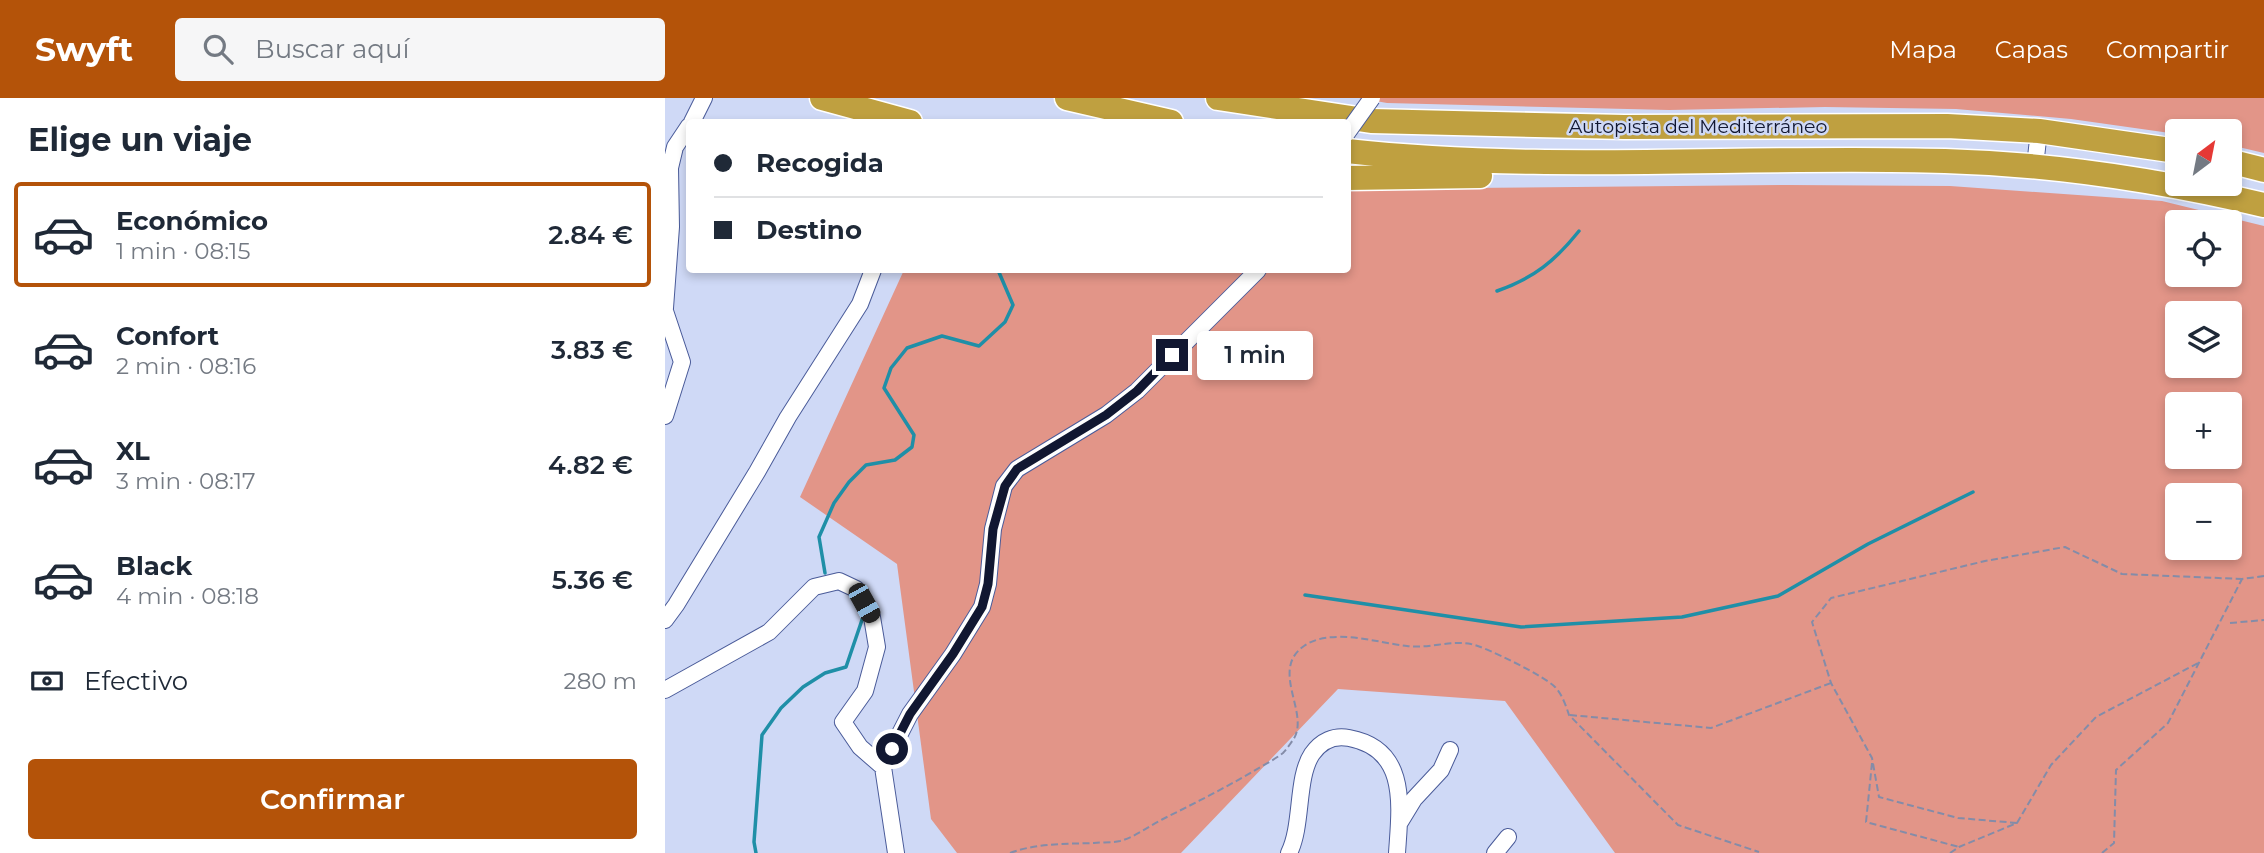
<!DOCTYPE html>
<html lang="es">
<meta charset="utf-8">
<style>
:root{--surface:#fff;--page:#f6f6f7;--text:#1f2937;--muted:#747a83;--line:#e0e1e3;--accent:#b45309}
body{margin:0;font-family:Montserrat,sans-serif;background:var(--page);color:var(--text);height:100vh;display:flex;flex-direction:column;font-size:26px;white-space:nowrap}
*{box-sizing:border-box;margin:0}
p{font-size:23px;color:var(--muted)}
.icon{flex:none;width:38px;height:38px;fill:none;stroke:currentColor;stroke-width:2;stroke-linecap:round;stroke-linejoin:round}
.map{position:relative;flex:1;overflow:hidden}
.side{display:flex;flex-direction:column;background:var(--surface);width:665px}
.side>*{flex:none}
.top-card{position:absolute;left:21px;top:21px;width:665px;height:154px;border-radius:7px;box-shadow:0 4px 10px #0003;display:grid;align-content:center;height:154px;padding:0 28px;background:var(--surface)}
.needle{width:46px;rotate:32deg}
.controls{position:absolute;left:1500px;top:21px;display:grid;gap:14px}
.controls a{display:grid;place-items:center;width:77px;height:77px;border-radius:7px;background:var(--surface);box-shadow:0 4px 10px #0003;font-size:35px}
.end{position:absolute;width:32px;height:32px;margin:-16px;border:9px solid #111731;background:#fff;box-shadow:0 0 0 4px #fff}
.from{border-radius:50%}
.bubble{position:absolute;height:49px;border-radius:7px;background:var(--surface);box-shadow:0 4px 10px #0003;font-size:23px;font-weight:600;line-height:49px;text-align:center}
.car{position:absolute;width:21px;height:42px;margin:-21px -10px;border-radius:9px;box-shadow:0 0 5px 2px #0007;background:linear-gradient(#222 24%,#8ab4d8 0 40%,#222 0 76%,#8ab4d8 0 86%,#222 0)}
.top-card b{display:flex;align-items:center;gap:24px;height:66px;font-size:26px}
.top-card b+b{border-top:2px solid var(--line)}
.top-card i{width:18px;height:18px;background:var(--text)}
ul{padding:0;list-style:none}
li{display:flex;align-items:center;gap:21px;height:105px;margin:0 14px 10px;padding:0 14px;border:4px solid transparent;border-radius:7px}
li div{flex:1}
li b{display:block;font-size:26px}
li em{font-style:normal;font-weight:600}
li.current{border-color:var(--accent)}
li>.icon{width:63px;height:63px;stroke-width:1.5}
h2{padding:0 28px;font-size:32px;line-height:84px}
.pay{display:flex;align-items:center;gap:18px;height:77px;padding:0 28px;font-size:26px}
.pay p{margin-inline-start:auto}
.cta{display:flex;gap:14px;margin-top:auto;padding:14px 28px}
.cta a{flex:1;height:80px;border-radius:7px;background:var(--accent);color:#fff;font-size:28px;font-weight:600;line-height:80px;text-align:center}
header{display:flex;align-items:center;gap:42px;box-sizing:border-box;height:98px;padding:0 35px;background:var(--accent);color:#fff}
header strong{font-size:33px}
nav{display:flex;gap:38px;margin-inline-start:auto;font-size:24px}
.search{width:490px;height:63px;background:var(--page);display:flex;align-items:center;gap:18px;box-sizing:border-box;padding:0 24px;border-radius:7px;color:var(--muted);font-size:26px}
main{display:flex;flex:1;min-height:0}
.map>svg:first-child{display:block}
.green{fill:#e29588;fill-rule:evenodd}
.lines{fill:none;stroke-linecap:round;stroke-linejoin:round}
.stream{stroke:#1f8fa7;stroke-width:3.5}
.minor-casing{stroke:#4a5b99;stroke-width:18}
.highway-casing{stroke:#fff;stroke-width:27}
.path{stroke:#848ca8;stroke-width:2;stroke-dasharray:7 3.5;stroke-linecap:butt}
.minor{stroke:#fff;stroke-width:16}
.highway{stroke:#bfa040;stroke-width:24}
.minor-bridge-casing{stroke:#4a5b99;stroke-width:18;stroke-linecap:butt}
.minor-bridge{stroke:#fff;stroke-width:16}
.route{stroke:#111731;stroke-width:9}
.labels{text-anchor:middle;stroke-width:5;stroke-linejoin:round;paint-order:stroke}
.street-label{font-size:19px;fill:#111731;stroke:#cfd9f6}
</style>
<header>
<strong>Swyft</strong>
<div class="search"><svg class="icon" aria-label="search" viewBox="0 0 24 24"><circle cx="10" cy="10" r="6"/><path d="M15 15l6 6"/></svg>Buscar aquí</div>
<nav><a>Mapa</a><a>Capas</a><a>Compartir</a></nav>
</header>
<main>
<section class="side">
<h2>Elige un viaje</h2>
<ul>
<li class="current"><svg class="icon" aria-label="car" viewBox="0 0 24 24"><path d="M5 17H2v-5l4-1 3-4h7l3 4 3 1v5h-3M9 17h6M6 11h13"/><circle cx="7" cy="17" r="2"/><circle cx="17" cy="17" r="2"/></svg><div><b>Económico</b><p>1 min · 08:15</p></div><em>2.84 €</em></li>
<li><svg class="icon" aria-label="car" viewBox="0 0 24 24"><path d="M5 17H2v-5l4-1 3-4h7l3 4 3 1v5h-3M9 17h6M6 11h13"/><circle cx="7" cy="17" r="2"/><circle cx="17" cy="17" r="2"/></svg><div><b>Confort</b><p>2 min · 08:16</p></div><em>3.83 €</em></li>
<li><svg class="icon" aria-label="car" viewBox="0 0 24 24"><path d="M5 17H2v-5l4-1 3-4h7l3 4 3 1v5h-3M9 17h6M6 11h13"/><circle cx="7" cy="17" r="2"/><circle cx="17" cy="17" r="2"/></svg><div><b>XL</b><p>3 min · 08:17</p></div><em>4.82 €</em></li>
<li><svg class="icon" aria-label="car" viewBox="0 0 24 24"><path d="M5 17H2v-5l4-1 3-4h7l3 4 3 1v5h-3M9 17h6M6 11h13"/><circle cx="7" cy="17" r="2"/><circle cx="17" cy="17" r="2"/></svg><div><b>Black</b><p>4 min · 08:18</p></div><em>5.36 €</em></li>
</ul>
<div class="pay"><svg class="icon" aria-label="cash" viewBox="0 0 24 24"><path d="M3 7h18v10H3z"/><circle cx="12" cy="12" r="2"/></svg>Efectivo<p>280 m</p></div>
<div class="cta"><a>Confirmar</a></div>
</section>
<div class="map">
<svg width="1599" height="755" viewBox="0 0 1599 755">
<rect width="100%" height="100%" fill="#cfd9f6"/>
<path class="green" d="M694 0H1599V55L1565 47 1564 33H1512V36L1406 21 1291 11 1160 9 1004 12 722 5Z
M1123 87 1285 88 1497 103 1599 128V755H950L840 603 673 591 516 755H292L266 721 232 466 135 399 239 172H682L683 91ZM1512 124H1564V177H1512ZM1512 215H1564V268H1512ZM1512 306H1564V359H1512ZM1512 397H1564V450H1512Z"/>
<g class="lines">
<path class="stream" d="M832 193C869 180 890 163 914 133
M160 475 154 439 169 405 184 384 201 367 230 362 247 349 249 337 219 290 226 270 242 250 277 238 314 248 340 224 348 207 333 172
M640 497 856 529 1017 519 1113 498 1203 446 1308 394
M91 755 89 744 97 637 116 610 138 589 160 575 181 569 198 519"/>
<g class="minor-casing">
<path id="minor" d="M27 24 39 0
M1370 68 1374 33
M0 210 6 129 5 70 10 49 24 28
M0 213 17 264 0 318
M0 522 11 507 92 374 123 319 195 206 208 172
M0 592 104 534 149 489 174 483 191 491 207 519 212 549 200 593 178 624 195 649 218 669 231 755
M218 669 245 616 288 556 317 509 323 486 328 431 339 388 352 371 441 317 472 293 593 172
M735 724 749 701 776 672 785 652
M624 755C638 727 631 680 647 656 656 643 669 637 684 640 744 651 735 709 732 755
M830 755 843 739"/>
</g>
<g class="highway-casing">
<path id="highway" d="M157 0 245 24
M402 0 506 24
M553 0 706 23 959 29 1282 28 1374 33 1512 53
M682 53C881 75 1081 57 1280 63 1388 66 1494 82 1599 107
M1564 63 1599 72
M682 80 815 78"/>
</g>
<path class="path" d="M1565 525 1599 522
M905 617 1046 630 1166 585
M1207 665 1201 724 1294 749
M1352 725 1293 720 1214 699 1207 660 1166 585 1147 524 1166 500 1320 463 1400 449 1457 476 1577 481
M345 755C372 745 401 746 429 745 437 744 447 745 455 743 470 739 484 728 498 721 528 706 558 691 587 674 597 668 609 662 618 655 622 651 625 646 628 642 646 616 604 572 639 548 666 529 713 545 742 548 763 551 785 542 806 546 819 548 881 579 890 589 897 596 901 608 904 617L1013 727 1094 754
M1285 755 1294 749 1352 725 1386 667 1431 619 1533 565
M1437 755 1449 745 1451 672 1503 625 1577 481 1599 478"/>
<use href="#minor" class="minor"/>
<use href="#highway" class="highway"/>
<g class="minor-bridge-casing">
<path id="minor-bridge" d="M682 35 707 0"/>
</g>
<use href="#minor-bridge" class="minor-bridge"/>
</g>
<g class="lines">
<path class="route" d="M227 651 245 616 288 556 317 509 323 486 328 431 340 388 352 371 441 317 472 293 507 257"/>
</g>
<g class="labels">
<g class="street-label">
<text x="1033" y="35">Autopista del Mediterráneo</text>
</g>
</g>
</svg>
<div class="controls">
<a><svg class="needle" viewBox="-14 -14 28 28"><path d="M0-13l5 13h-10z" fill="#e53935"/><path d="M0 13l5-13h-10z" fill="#747a83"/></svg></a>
<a><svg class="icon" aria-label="locate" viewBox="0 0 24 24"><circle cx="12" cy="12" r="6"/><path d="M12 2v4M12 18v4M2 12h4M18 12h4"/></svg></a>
<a><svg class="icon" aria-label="layers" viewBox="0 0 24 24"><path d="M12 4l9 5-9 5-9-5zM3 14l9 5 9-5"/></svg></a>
<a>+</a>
<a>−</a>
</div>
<i class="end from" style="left:227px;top:651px"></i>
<i class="end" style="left:507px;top:257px"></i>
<div class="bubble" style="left:532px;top:233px;width:116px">1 min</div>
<i class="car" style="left:199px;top:505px;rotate:151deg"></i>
<div class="top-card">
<b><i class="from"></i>Recogida</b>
<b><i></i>Destino</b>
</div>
</div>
</main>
